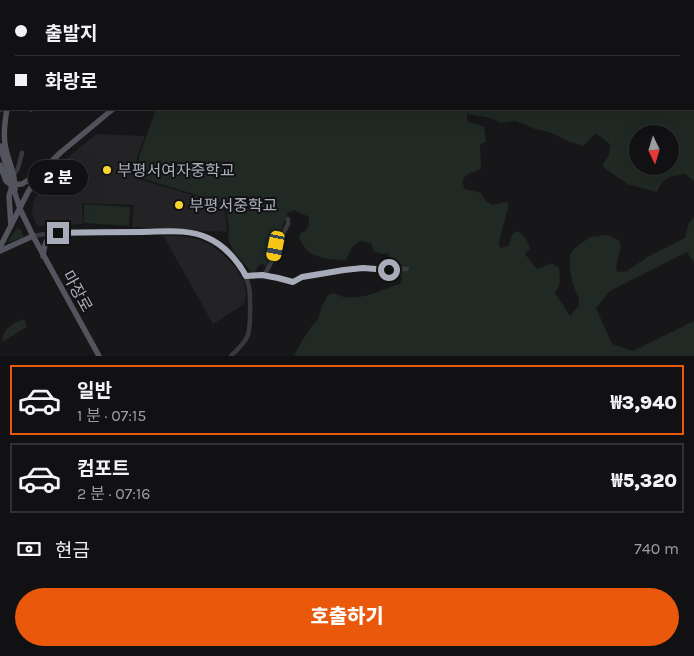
<!DOCTYPE html>
<html lang="ko">
<meta charset="utf-8">
<style>
:root{--surface:#111113;--page:#1e1f21;--text:#f1f3f6;--muted:#9c9da0;--line:#303133;--accent:#ea580c}
body{margin:0;font-family:Karla,"Noto Sans KR",sans-serif;background:var(--page);color:var(--text);height:100vh;display:flex;flex-direction:column;font-size:19px;white-space:nowrap}
*{box-sizing:border-box;margin:0}
p{font-size:16px;color:var(--muted)}
.icon{flex:none;width:28px;height:28px;fill:none;stroke:currentColor;stroke-width:2;stroke-linecap:round;stroke-linejoin:round}
.map{position:relative;height:356px;overflow:hidden}
.details{display:flex;flex-direction:column;background:var(--surface);flex:1}
.details>*{flex:none}
.banner{position:absolute;left:0px;top:0px;width:695px;height:110px;box-shadow:0 5px 20px #0002,0 0 0 1px var(--line);display:grid;align-content:center;height:110px;padding:0 15px;background:var(--surface)}
.needle{width:32px;rotate:176deg}
.controls{position:absolute;left:629px;top:125px;display:grid;gap:10px}
.controls a{display:grid;place-items:center;width:50px;height:50px;border-radius:50%;background:var(--surface);box-shadow:0 5px 20px #0002,0 0 0 1px var(--line);font-size:25px}
.end{position:absolute;width:22px;height:22px;margin:-11px;border:6px solid #a8abb9;background:#111;box-shadow:0 0 0 2px #111}
.from{border-radius:50%}
.bubble{position:absolute;height:35px;border-radius:18px;background:var(--surface);box-shadow:0 5px 20px #0002,0 0 0 1px var(--line);font-size:16px;font-weight:800;line-height:35px;text-align:center}
.car{position:absolute;width:15px;height:30px;margin:-15px -8px;border-radius:6px;box-shadow:0 0 4px 1px #0007;background:linear-gradient(#f5c518 24%,#345 0 40%,#f5c518 0 76%,#345 0 86%,#f5c518 0)}
.banner b{display:flex;align-items:center;gap:18px;height:48px;font-size:19px}
.banner b+b{border-top:1px solid var(--line)}
.banner i{width:12px;height:12px;background:var(--text)}
ul{padding:9px 0 0;list-style:none}
li{display:flex;align-items:center;gap:15px;height:70px;margin:0 10px 8px;padding:0 5px;border:2px solid var(--line);border-radius:0px}
li div{flex:1}
li b{display:block;font-size:19px}
li em{font-style:normal;font-weight:800}
li.selected{border-color:var(--accent)}
li>.icon{width:45px;height:45px;stroke-width:1.5}
.pay{display:flex;align-items:center;gap:12px;height:55px;padding:0 15px;font-size:19px}
.pay p{margin-inline-start:auto}
.button{display:flex;gap:10px;margin-top:auto;padding:10px 15px}
.button a{flex:1;height:58px;border-radius:30px;background:var(--accent);color:#fff;font-size:20px;font-weight:800;line-height:58px;text-align:center}
.map>svg:first-child{display:block}
.built{fill:#232326}
.green{fill:#202923;fill-rule:evenodd}
.lines{fill:none;stroke-linecap:round;stroke-linejoin:round}
.minor{stroke:#38383e;stroke-width:4.5}
.major{stroke:#53545d;stroke-width:5.5}
.rail{stroke:#4c4d55;stroke-width:1;stroke-dasharray:6 5;stroke-linecap:butt}
.route{stroke:#a8abb9;stroke-width:6}
.poi-dot{fill:#f8d42f;stroke:#121214;stroke-width:2}
.labels{text-anchor:middle;stroke-width:4;stroke-linejoin:round;paint-order:stroke}
.poi-label{font-size:16px;fill:#a8abb9;stroke:#121214;text-anchor:start}
.street-label{font-size:16px;fill:#a8abb9;stroke:#121214}
</style>
<div class="map">
<svg width="694" height="356" viewBox="0 0 694 356">
<rect width="100%" height="100%" fill="#171719"/>
<path class="built" d="M97 134 145 136 137 157 136 178 224 205 227 232 132 227 134 205 82 203 83 224 37 226 32 214 33 202 51 174 77 172 76 167 55 168Z
M163 235 187 237 200 240 211 245 226 257 235 267 244 281 246 295 244 304 213 324Z"/>
<path class="green" d="M260 0H418L259 1Z
M694 76V181L685 174C669 177 664 176 657 192L627 184 602 166 609 154 611 145 596 133 583 146 570 142 549 132 535 129 516 121 501 123 491 118 467 114V121L484 127 486 142 480 145 481 169 466 175 462 182 465 189 481 193 485 200 493 205 505 202 509 204 499 242 500 248 508 246 513 234 517 231C525 235 527 240 530 248L525 254 537 269 552 263 559 268 560 283 555 293 570 316 579 305V299L573 285 570 270V255L575 248 590 237 608 235 618 240 621 246 616 266 617 272 627 271 649 256 685 238 689 223 694 217V263L687 252 610 291 596 308 612 344 633 351 694 321V356H294L300 344 311 327 318 319 322 306 328 295 333 293C337 294 341 297 345 297 365 300 382 289 400 284L402 278 391 264 388 253 382 254 373 251 372 244 361 241 352 247 346 260C334 260 315 259 306 249 303 246 301 241 299 238L301 233 306 231 309 225V217L294 210 288 213 266 267 263 264 259 265 255 272 252 273 234 252 228 239 229 231 226 204 138 177 139 157 156 109H694ZM638 134H670V166H638Z
M84 204 130 207 129 226 84 223Z
M17 228 21 230 24 237 7 243Z
M24 319 27 327 2 342C4 327 12 324 24 319Z"/>
<g class="lines">
<path class="minor" d="M195 0 197 1
M72 1 73 0
M31 109V110
M0 110 3 109
M14 175 18 168 22 153
M33 236C66 230 102 232 136 232 156 232 180 228 200 235 225 243 250 270 250 297 250 309 251 324 248 335 245 343 237 350 231 356
M246 276 251 275H262L278 277 293 282 302 277 344 270 363 268 389 270 407 269
M264 276 273 259 276 245 283 234 288 224V219"/>
<path class="major" d="M245 1 247 0
M7 109C5 121 3 132 5 144 7 160 16 173 15 190
M0 146 20 209 33 236 99 356
M0 165 6 181 12 186
M13 185 22 184 38 174
M11 226 9 196 12 186
M0 247 28 192 41 172 60 153 113 109
M0 251 33 236
M43 256C45 242 45 239 58 233"/>
<path class="rail" d="M44 1 46 0
M54 1 55 0
M0 59 1 57"/>
</g>
<g class="lines">
<path class="route" d="M58 233C85 232 113 232 140 232 162 232 187 228 208 238 224 245 238 261 246 276L262 275 278 278 293 282 302 277 344 270 363 268 389 270"/>
</g>
<g class="poi-dot">
<circle cx="107" cy="170" r="5"/>
<circle cx="179" cy="205" r="5"/>
</g>
<g class="labels">
<g class="poi-label">
<text x="117" y="176">부평서여자중학교</text>
<text x="189" y="211">부평서중학교</text>
</g>
<g class="street-label">
<text transform="translate(78 291) rotate(61)" y="6">마장로</text>
</g>
</g>
</svg>
<div class="controls">
<a><svg class="needle" viewBox="-14 -14 28 28"><path d="M0-13l5 13h-10z" fill="#e53935"/><path d="M0 13l5-13h-10z" fill="#9c9da0"/></svg></a>
</div>
<i class="end from" style="left:389px;top:270px"></i>
<i class="end" style="left:58px;top:233px"></i>
<div class="bubble" style="left:28px;top:160px;width:60px">2 분</div>
<i class="car" style="left:276px;top:246px;rotate:191deg"></i>
<div class="banner">
<b><i class="from"></i>출발지</b>
<b><i></i>화랑로</b>
</div>
</div>
<section class="details">
<ul>
<li class="selected"><svg class="icon" aria-label="car" viewBox="0 0 24 24"><path d="M5 17H2v-5l4-1 3-4h7l3 4 3 1v5h-3M9 17h6M6 11h13"/><circle cx="7" cy="17" r="2"/><circle cx="17" cy="17" r="2"/></svg><div><b>일반</b><p>1 분 · 07:15</p></div><em>₩3,940</em></li>
<li><svg class="icon" aria-label="car" viewBox="0 0 24 24"><path d="M5 17H2v-5l4-1 3-4h7l3 4 3 1v5h-3M9 17h6M6 11h13"/><circle cx="7" cy="17" r="2"/><circle cx="17" cy="17" r="2"/></svg><div><b>컴포트</b><p>2 분 · 07:16</p></div><em>₩5,320</em></li>
</ul>
<div class="pay"><svg class="icon" aria-label="cash" viewBox="0 0 24 24"><path d="M3 7h18v10H3z"/><circle cx="12" cy="12" r="2"/></svg>현금<p>740 m</p></div>
<div class="button"><a>호출하기</a></div>
</section>
